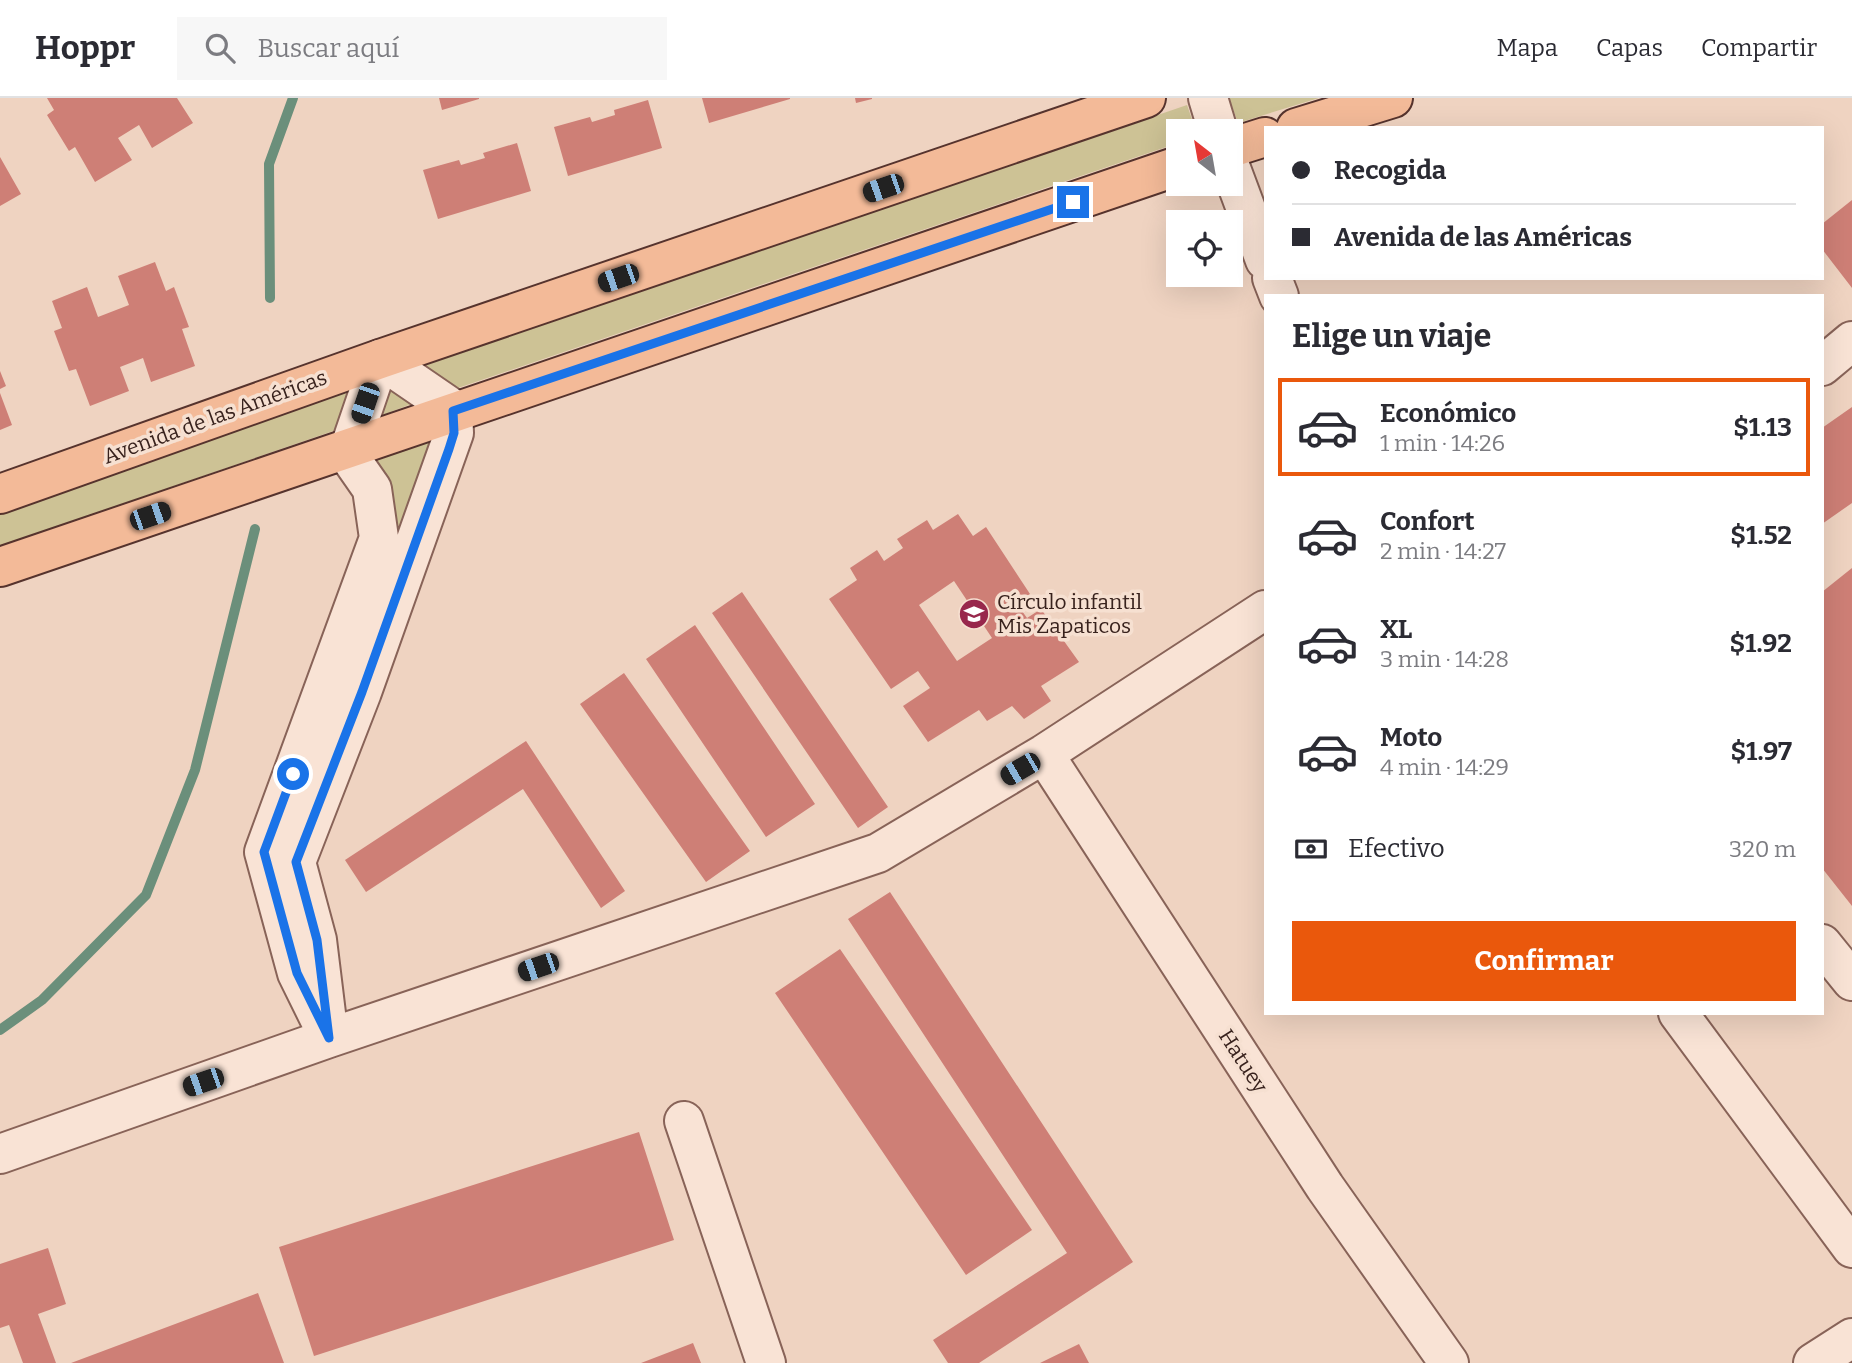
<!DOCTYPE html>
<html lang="es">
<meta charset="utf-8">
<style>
:root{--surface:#fff;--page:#f7f7f7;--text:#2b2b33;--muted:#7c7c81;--line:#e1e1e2;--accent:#ea580c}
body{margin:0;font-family:Bitter,serif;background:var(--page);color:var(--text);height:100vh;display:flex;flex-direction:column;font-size:26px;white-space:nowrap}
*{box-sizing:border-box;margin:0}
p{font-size:23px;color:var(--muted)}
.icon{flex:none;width:38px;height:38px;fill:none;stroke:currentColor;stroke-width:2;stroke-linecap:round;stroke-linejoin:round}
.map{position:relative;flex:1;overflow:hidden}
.sheet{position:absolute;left:1264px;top:196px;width:560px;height:721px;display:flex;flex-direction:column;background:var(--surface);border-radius:0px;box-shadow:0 7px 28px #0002}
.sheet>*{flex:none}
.hud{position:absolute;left:1264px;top:28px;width:560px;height:154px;border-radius:0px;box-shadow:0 7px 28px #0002;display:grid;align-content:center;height:154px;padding:0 28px;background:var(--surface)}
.needle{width:46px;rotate:329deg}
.tools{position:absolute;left:1166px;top:21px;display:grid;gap:14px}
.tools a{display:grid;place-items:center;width:77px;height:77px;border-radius:0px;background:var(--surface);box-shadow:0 7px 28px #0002;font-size:35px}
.end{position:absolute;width:32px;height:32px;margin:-16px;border:9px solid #1a73e8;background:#fff;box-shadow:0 0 0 4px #fff}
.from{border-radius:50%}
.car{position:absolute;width:21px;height:42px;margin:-21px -10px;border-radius:9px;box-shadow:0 0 5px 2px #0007;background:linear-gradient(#222 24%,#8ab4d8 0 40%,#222 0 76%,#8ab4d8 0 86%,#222 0)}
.hud b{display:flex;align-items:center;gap:24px;height:66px;font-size:26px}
.hud b+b{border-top:2px solid var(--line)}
.hud i{width:18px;height:18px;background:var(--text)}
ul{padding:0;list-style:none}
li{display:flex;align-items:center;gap:21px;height:98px;margin:0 14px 10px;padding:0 14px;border:4px solid transparent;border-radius:0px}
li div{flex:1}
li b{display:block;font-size:26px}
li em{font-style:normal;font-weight:700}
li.active{border-color:var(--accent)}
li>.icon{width:63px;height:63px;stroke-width:1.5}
h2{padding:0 28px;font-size:32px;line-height:84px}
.pay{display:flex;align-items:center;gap:18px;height:77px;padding:0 28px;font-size:26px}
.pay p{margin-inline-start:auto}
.action{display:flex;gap:14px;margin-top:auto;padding:14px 28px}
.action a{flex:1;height:80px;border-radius:0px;background:var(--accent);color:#fff;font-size:28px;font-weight:700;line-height:80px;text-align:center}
header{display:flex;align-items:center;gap:42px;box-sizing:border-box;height:98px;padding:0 35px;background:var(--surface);border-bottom:2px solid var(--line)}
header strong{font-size:33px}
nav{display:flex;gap:38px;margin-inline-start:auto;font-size:24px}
.search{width:490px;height:63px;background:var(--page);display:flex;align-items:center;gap:18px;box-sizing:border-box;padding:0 24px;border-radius:0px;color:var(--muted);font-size:26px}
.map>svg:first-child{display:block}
.green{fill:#cdc295}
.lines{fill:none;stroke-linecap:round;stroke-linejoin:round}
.stream{stroke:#6b8f7b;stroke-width:10}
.building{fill:#ce7f76;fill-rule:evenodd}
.minor-casing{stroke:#886358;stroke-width:42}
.major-casing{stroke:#56332d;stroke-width:42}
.minor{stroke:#f9e3d5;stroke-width:38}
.major{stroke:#f3ba98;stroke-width:38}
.route{stroke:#1a73e8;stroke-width:9}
.labels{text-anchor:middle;stroke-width:7;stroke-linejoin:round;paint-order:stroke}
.street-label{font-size:21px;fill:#38221d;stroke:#f6e0d1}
.poi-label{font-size:21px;fill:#38221d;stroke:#f6e0d1;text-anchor:start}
</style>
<header>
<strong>Hoppr</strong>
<div class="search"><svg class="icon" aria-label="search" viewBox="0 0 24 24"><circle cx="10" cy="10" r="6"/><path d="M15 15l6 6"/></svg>Buscar aquí</div>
<nav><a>Mapa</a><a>Capas</a><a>Compartir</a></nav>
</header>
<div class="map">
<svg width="1852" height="1265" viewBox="0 0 1852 1265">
<rect width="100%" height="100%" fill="#efd3c1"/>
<path class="green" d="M1229 0H1319L1238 25Z
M1187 7 1196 33H1178V45L452 292 420 269Z
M386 281 419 303 375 320Z
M354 291 342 330 0 448V416Z
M438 339 277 754 391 441 369 362Z"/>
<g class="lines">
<path class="stream" d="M270 200 269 66 293 0
M0 932 42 902 146 797 195 672 255 431"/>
</g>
<path class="building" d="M47 0H177L193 25 152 50 139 27 118 40 132 62 95 84 75 49 69 53 47 17 54 12Z
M439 0H479V1L442 12Z
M702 0H790V1L709 25Z
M855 0H872V1L856 5Z
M648 2 662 50 568 78 554 29 590 19 592 24 615 17 614 12Z
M517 45 531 93 438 121 423 72 459 62 461 67 485 60 483 55Z
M0 59 21 96 0 108Z
M1852 102V190L1822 151V126Z
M155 164 166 193 174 189 189 229 182 231 195 268 151 284 143 260 120 269 129 293 90 308 76 271 69 273 54 233 62 230 52 203 87 189 98 219 129 207 118 178Z
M0 273 6 288 0 291Z
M0 295 12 327 0 332Z
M1852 309V405L1822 426V330Z
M958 416 973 438 986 429 1030 496 1017 506 1027 520 1041 511 1079 564 1041 588 1051 603 1024 621 1012 608 987 623 979 612 928 644 903 608 930 590 918 573 891 591 829 501 857 482 850 470 877 452 884 463 903 450 897 441 927 422 933 432ZM954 483 992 540 957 563 919 507Z
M1852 470V808L1822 770V494Z
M742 494 888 709 858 730 712 515Z
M695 527 815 706 766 739 646 561Z
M624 575 750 753 706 784 580 606Z
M526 643 625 793 601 810 523 691 366 794 345 762Z
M890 794 1133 1164 979 1265H948L933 1242 1067 1155 848 821Z
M840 851 1032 1132 966 1177 775 895Z
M639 1034 674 1142 314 1258 279 1149Z
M48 1150 66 1206 38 1216 56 1265H23L9 1227 0 1230V1166Z
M258 1195 284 1265H71Z
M693 1245 701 1265H641Z
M1079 1246 1089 1265H1040Z"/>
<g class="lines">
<g class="minor-casing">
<path id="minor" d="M1208 0 1218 33
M1230 68 1265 162
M1272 180 1279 198
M380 261 453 311 454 335 362 594 296 764 317 842 329 940 297 875 264 754 379 440 372 391 349 358 350 349Z
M1822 268 1852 243
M1044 656 1325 1089 1449 1265
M1822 846 1852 883
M1678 915 1852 1150
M684 1023 766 1265
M0 1056 329 940 878 755 1044 656 1265 512
M1813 1265 1852 1240"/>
</g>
<g class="major-casing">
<path id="major" d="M1296 30 1393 0
M1230 50 1265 39
M0 396 380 261 1146 0
M0 469 1178 68"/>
</g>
<use href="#minor" class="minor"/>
<use href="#major" class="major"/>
</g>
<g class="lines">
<path class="route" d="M293 676 264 754 297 875 329 940 317 842 296 764 362 594 449 351 454 335 453 313 1073 104"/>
</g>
<defs>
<g id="school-disc" transform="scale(1.575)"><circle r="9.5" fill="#98274c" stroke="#f6e0d1"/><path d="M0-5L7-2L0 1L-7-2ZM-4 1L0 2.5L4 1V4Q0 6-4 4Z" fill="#fff"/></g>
</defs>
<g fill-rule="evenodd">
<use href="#school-disc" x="974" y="516"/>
</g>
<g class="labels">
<g class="street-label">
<text transform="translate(215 319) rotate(-20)" y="7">Avenida de las Américas</text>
<text transform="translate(1243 963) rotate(57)" y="7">Hatuey</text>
</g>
<g class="poi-label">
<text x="997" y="511">Círculo infantil<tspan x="997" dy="24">Mis Zapaticos</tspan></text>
</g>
</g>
</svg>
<div class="tools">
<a><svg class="needle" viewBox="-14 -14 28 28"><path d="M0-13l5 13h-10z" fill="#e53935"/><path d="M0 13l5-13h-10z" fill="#7c7c81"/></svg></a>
<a><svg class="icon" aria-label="locate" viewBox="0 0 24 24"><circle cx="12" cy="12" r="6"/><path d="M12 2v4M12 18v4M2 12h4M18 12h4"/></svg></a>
</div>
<i class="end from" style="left:293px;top:676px"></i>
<i class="end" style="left:1073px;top:104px"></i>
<i class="car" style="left:883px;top:90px;rotate:251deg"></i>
<i class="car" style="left:618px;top:180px;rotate:251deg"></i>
<i class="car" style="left:365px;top:305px;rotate:199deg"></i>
<i class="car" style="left:150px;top:418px;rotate:71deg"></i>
<i class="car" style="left:1020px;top:671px;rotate:240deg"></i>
<i class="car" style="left:538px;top:869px;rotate:251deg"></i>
<i class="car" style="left:203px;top:984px;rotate:251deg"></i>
<div class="hud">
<b><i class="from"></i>Recogida</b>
<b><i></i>Avenida de las Américas</b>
</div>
<section class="sheet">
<h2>Elige un viaje</h2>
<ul>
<li class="active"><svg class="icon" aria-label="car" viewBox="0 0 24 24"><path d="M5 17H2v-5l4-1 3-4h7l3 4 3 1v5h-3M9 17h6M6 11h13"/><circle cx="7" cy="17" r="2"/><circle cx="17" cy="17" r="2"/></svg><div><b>Económico</b><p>1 min · 14:26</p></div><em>$1.13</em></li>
<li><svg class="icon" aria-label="car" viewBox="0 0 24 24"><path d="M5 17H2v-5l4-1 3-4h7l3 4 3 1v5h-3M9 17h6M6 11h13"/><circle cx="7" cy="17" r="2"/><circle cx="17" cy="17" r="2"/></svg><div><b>Confort</b><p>2 min · 14:27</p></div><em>$1.52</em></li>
<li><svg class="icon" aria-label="car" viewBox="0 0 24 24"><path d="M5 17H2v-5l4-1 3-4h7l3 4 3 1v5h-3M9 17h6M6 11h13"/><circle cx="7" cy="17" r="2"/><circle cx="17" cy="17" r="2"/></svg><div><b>XL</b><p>3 min · 14:28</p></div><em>$1.92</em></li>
<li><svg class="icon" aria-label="car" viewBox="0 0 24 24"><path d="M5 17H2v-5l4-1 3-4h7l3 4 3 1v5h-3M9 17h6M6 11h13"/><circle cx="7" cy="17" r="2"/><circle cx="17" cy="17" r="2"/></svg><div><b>Moto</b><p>4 min · 14:29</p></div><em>$1.97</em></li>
</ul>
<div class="pay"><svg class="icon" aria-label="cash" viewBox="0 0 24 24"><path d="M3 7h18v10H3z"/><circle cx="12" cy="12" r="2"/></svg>Efectivo<p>320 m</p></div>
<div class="action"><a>Confirmar</a></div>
</section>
</div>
